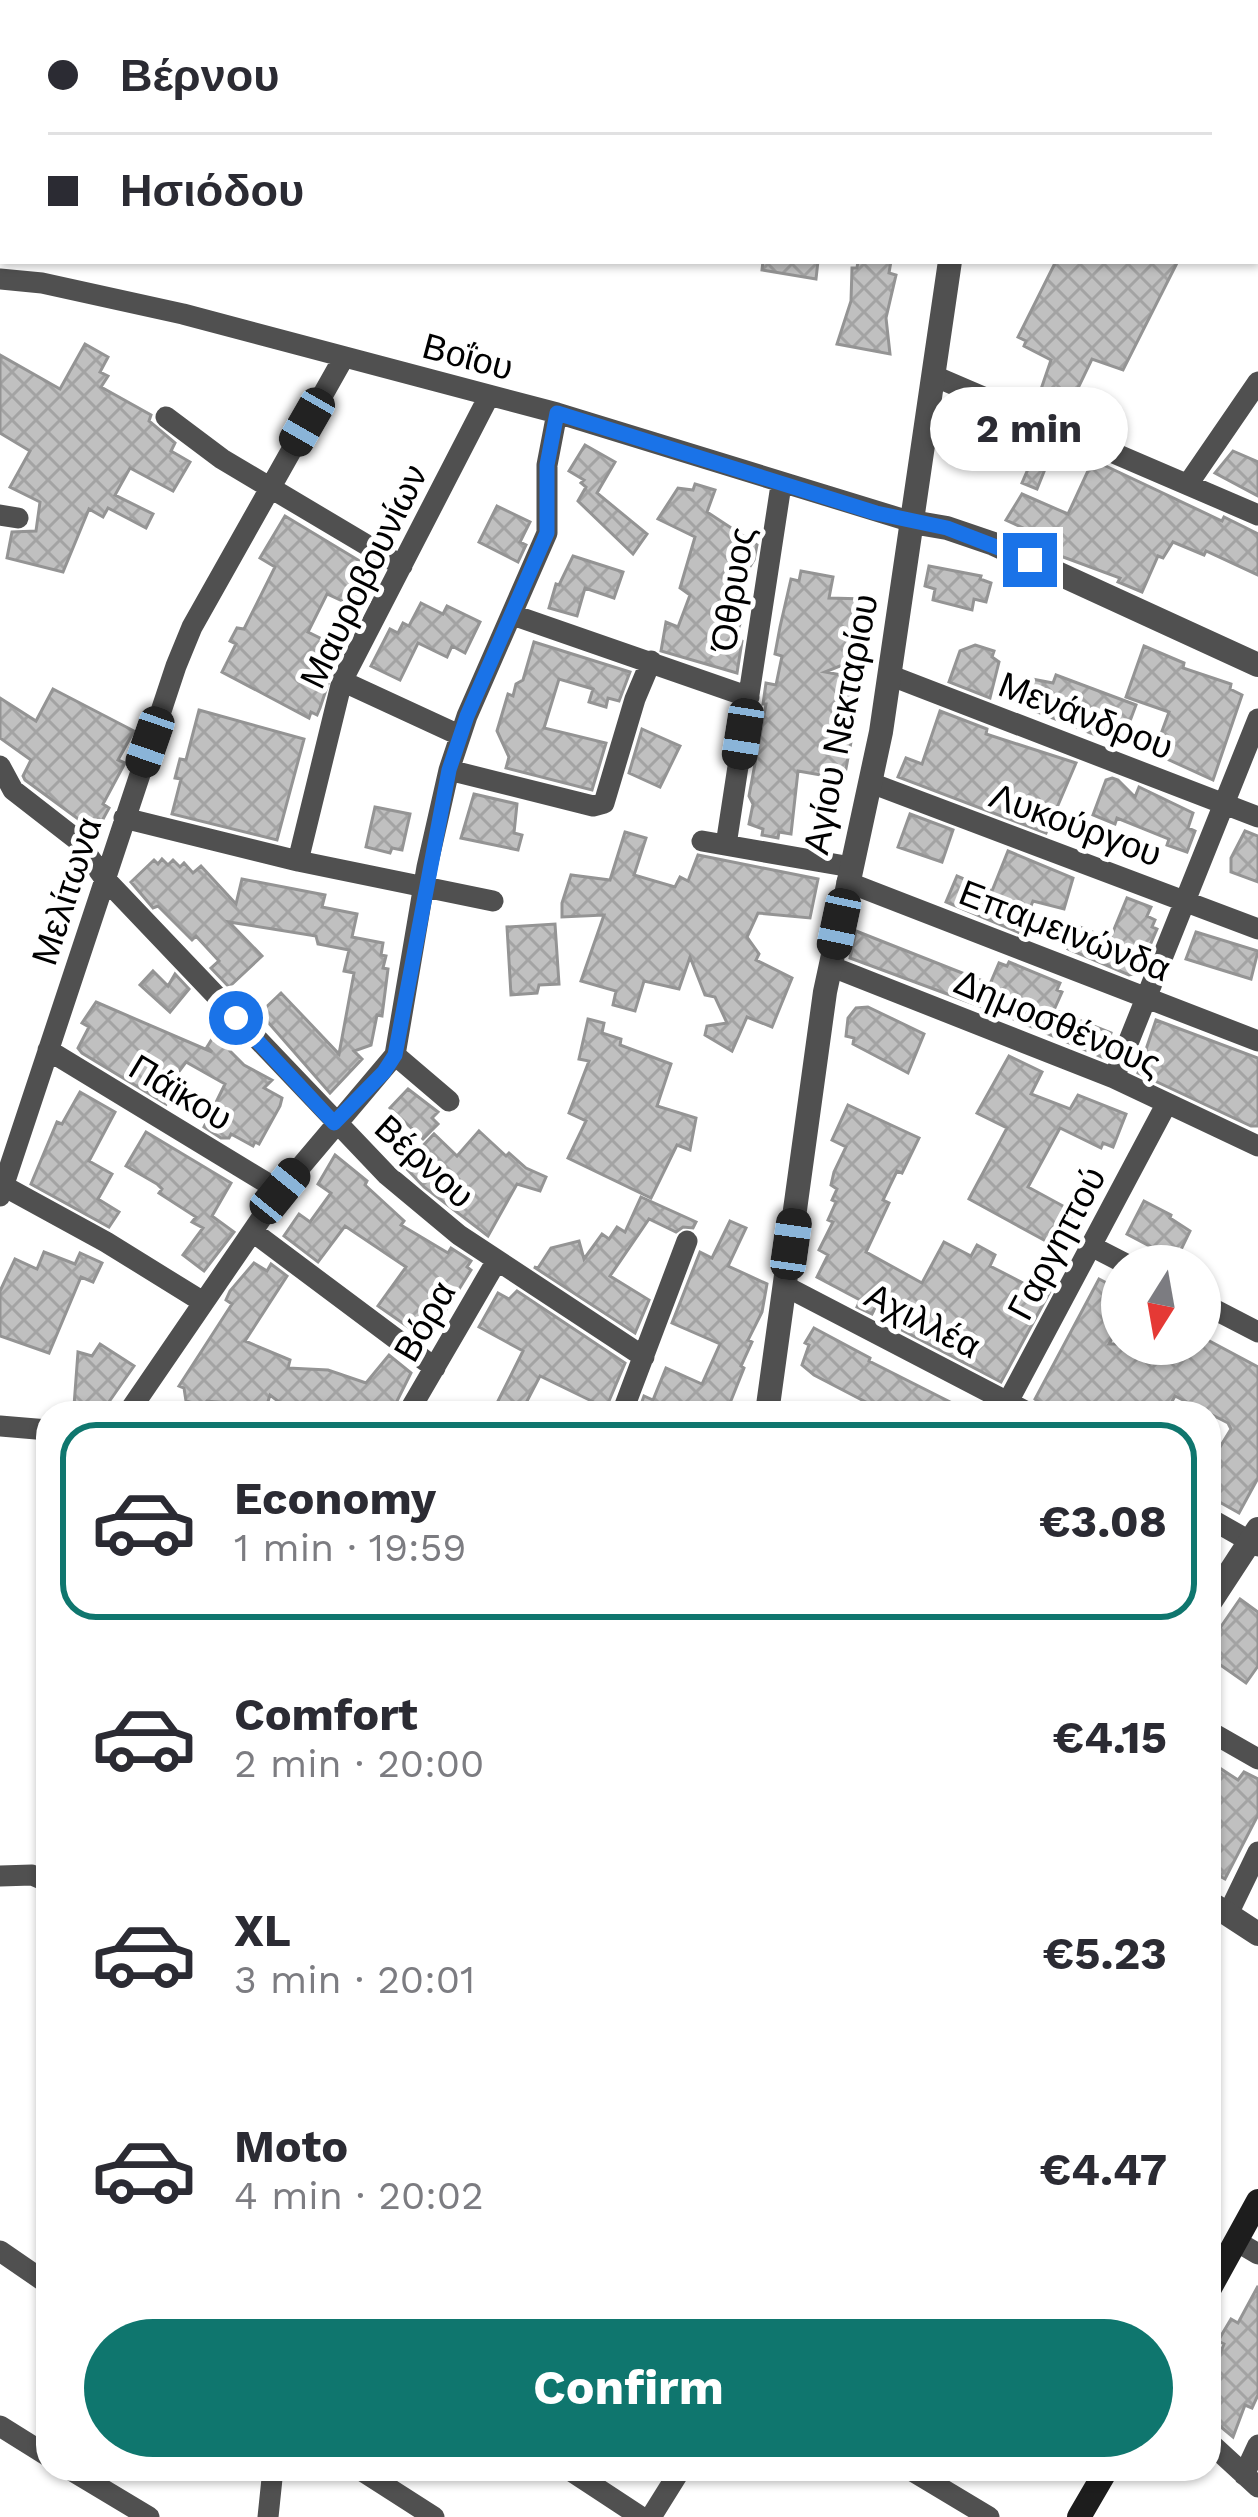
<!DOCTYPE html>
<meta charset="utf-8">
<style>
:root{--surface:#fff;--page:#f7f7f7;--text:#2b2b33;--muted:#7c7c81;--line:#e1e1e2;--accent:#0f766e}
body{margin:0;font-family:"Work Sans",sans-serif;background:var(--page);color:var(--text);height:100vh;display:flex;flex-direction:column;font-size:45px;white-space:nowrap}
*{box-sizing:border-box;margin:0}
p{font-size:39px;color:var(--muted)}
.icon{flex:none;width:66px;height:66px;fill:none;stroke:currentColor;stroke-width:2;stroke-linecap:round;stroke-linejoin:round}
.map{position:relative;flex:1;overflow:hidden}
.panel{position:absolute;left:36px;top:1401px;width:1185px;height:1080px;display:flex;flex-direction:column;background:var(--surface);border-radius:36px;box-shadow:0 3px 9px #0004}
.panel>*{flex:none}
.guide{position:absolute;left:0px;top:0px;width:1260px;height:264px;box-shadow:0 3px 9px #0004;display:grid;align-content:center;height:264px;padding:0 48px;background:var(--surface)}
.needle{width:78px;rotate:191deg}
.controls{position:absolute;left:1101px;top:1245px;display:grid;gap:24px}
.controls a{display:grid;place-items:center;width:120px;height:120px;border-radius:50%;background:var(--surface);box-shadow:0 3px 9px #0004;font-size:60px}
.end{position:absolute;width:54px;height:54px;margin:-27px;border:15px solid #1a73e8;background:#fff;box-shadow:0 0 0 6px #fff}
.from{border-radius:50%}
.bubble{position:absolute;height:84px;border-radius:42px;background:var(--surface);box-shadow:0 3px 9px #0004;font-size:39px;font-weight:700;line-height:84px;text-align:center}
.car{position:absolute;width:36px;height:72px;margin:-36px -18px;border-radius:15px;box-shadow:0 0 9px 3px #0007;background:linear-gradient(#222 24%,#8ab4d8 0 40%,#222 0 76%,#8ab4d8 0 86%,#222 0)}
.guide b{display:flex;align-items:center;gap:42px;height:114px;font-size:45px}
.guide b+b{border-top:3px solid var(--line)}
.guide i{width:30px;height:30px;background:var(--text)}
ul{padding:21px 0 0;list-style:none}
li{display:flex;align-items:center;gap:36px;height:198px;margin:0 24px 18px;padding:0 24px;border:6px solid transparent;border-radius:36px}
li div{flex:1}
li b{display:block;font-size:45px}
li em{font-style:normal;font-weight:700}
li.on{border-color:var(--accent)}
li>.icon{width:108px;height:108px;stroke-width:1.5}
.cta{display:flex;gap:24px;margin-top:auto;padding:24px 48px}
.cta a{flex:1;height:138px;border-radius:72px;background:var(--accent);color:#fff;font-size:48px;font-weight:700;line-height:138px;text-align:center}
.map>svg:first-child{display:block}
.building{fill:url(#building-cross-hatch);stroke:#949494;stroke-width:3}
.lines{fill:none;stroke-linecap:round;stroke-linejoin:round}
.minor{stroke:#505050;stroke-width:21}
.tertiary{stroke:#505050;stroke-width:24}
.secondary{stroke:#1d1d1d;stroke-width:24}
.route{stroke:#1a73e8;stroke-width:15}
.labels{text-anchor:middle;stroke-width:10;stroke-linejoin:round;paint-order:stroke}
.street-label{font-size:36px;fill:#000;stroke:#fff}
</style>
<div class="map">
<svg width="1258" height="2517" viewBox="0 0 1258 2517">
<defs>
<pattern id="building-cross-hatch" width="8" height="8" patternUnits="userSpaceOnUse" patternTransform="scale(3)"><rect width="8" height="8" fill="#c0c0c0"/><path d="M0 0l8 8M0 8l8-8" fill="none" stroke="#a3a3a3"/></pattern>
</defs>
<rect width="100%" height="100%" fill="#fff"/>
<path class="building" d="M763 261H818L816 279 762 270Z
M858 261H891L889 273 896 275 886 318 890 354 837 344 851 301 852 268H857Z
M1056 261H1178L1123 370 1092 359 1078 388 1089 392 1077 418 1037 401 1051 360 1024 346 1026 341 1018 337Z
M85 344 108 357 100 372 108 376 101 387 151 415 149 421 175 443 171 451 190 462 173 491 130 468 115 495 153 514 146 528 108 508 103 517 89 509 63 572 7 558 12 532 36 531 40 502 10 487 30 451 0 433V355L60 389Z
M1035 436 1055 444 1037 489 1022 483 1028 469 1018 465 1029 439Z
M585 445 615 462 597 493 647 534 633 554 578 501 586 487 581 483 584 480 569 471Z
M1233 451 1258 462V496L1215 473Z
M1093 460 1222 521 1224 517 1258 534V575L1206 551 1204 555 1173 542 1163 558 1158 556 1142 592 1118 582 1120 578 1055 554 1057 544 1006 520 1022 494 1068 514Z
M695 484 715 490 707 512 757 545 754 560 735 591 745 597 735 622 740 624 735 637 742 641 737 673 661 651 666 622 678 627 690 595 680 588 695 537 658 519 678 488 693 490Z
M497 506 530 522 520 542 526 545 518 562 479 542Z
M285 516 378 572 360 609 327 594 308 632 340 648 320 708 317 715 311 712 309 718 222 672 236 644 230 641 237 628 244 629 275 567 260 558Z
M573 556 623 572 614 598 585 588 577 616 549 608 556 584 559 585Z
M929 566 981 576 980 579 991 583 986 602 974 599 972 610 933 600 935 589 925 586Z
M801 571 833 577 829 598 866 599 872 617 854 626 865 656 825 672 863 679 844 779 798 771 791 834 779 832 778 838 762 835 763 829 749 824 753 804 749 796 766 704H763L766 683 776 685 782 656 775 654 780 627 791 579 799 581Z
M421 603 443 614 447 606 480 622 465 653 452 646 447 657 418 643 400 680 371 666 390 629 398 633 403 623 409 626Z
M534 642 630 672 619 701 608 698 606 707 589 702 593 689 559 679 544 728 606 743 592 790 506 768 509 757 497 731 508 694 513 696 516 684 523 680Z
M975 645 994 651 992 657 999 662 990 698 949 682 960 651Z
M1144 646 1184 663 1183 668 1231 684 1230 689 1242 695 1213 780 1154 753 1169 712 1126 697Z
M1056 675 1136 705 1121 745 1022 706 1032 679 1053 683Z
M53 689 134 731 118 760 125 763 103 804 109 808 96 832 25 780 23 776 31 760 0 738V698L36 721Z
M199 710 304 739 277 840 172 814 181 779 175 778 180 759 186 760Z
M940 711 987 729 986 734 1076 763 1046 833 898 777 906 758 922 764Z
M642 729 680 746 660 787 629 773Z
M1112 778 1118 780 1135 797 1139 787 1193 813 1188 828 1195 831 1187 852 1167 845 1169 839 1117 818 1115 824 1093 815 1106 780Z
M474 794 517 804 514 833 522 835 518 850 461 838Z
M375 807 410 814 402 850 392 848 390 853 366 847Z
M910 814 953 830 942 862 898 847Z
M1245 831 1258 836V882L1231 872V858Z
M625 832 646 838 634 875 675 887 680 877 688 881 698 855 818 879 810 918 758 913 747 937 759 954 756 960 792 978 772 1027 747 1017 732 1051 705 1035 707 1026 727 1023 715 997 705 995 690 957 679 989 644 981 635 1011 613 1005 616 991 581 981 604 915 562 917V903L571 875 610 880Z
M1008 851 1073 878 1064 909 1033 901 1020 933 946 902 957 876 992 891Z
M162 859 168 865 173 860 180 867 184 863 193 873 201 866 236 904 242 879 325 895 322 907 357 914 352 937 383 943 381 955 386 956 383 968 388 969 382 1016 377 1015 371 1045 354 1051 362 1059 330 1093 260 1013 281 993 339 1054 354 973 344 971 349 950 318 944 316 936 229 922 262 956 229 987 211 968 219 961 196 936 192 940 158 906 153 908 131 882 154 860 158 864Z
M1127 898 1151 907 1147 916 1155 920 1152 927 1157 929 1138 973 1129 975 1068 949 1077 926 1110 939Z
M555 924 559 984 539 985 537 993 511 995 507 927Z
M856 931 990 984 999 963 1007 966 1009 962 1060 983 1057 990 1062 992 1054 1010 1111 1033 1104 1058 1009 1017 850 958Z
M1196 932 1258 951 1251 979 1186 959Z
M153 971 168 986 175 974 189 989 170 1012 140 985Z
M96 1002 212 1052 207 1047 215 1034 232 1045 230 1051 244 1065 272 1080 264 1088 282 1098 280 1106 259 1144 255 1142 253 1146 231 1134 229 1138H221L204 1127 225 1084 186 1062 174 1078 166 1104 82 1053 78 1048 89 1027 82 1023Z
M868 1007 924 1034 908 1073 853 1044 854 1038 846 1036 848 1018 856 1008Z
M588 1019 604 1023 602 1033 621 1039 620 1045 671 1064 657 1106 696 1118 690 1150 677 1145 651 1198 568 1158 586 1121 569 1113 589 1061 579 1059Z
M1156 1020 1258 1058V1126H1251L1138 1073Z
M1009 1056 1042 1072 1031 1094 1070 1109 1078 1095 1126 1114 1113 1147 1103 1143 1101 1148 1060 1128 1028 1187 1074 1212 1055 1246 969 1199 1007 1128 977 1113Z
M408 1089 438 1112 432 1118 438 1124 423 1139 390 1108Z
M80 1092 115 1112 89 1161 112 1174 98 1199 119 1212 109 1227 31 1184 57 1122 62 1124Z
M848 1105 919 1138 902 1173 897 1171 883 1200 889 1203 866 1252 922 1283 944 1242 971 1256 977 1245 995 1255 990 1266 1029 1286 1035 1274 1054 1284 1001 1382 900 1329 903 1322 875 1308 872 1314 857 1307 860 1300 817 1277 828 1255 819 1250 833 1222 828 1220 836 1202 832 1200 837 1189 831 1185 834 1172 846 1147 832 1140Z
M479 1131 506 1156 509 1153 526 1168 546 1177 540 1191 517 1184 488 1236 424 1187 404 1166 434 1134 457 1156Z
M146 1132 231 1183 212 1216 234 1232 204 1271 183 1255 203 1228 192 1222 196 1217 159 1193 162 1189 157 1184 126 1166Z
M335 1155 367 1181 365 1185 404 1221 401 1225 448 1253 451 1248 471 1261 467 1267 471 1270 427 1340 378 1306 406 1267 345 1226 318 1262 284 1236 299 1214 310 1222 331 1193 318 1184Z
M641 1197 696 1222 693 1228 683 1227 676 1232 649 1219 610 1276 649 1300 635 1333 534 1267 538 1268 551 1248 579 1241 584 1259 602 1234 609 1239 617 1227 625 1232Z
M1144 1201 1171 1215 1170 1218 1190 1231 1176 1260 1127 1234Z
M730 1221 746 1228 728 1266 767 1284 762 1312 748 1340 752 1342 741 1366 744 1368 726 1413H645L639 1410 644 1396 653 1400 666 1368 702 1384 720 1344 672 1323 700 1252 712 1258Z
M44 1252 75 1264 80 1253 102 1263 93 1282 81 1277 49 1353 0 1336V1291L15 1259 37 1269Z
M254 1263 267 1271 271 1264 287 1276 245 1341 290 1360 288 1368 328 1370 366 1383 389 1355 411 1373 391 1413 292 1412 270 1395 265 1411 246 1405 243 1409 228 1403 207 1401 204 1406 186 1401 184 1388 179 1386 232 1304 226 1300 230 1291Z
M1099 1279 1122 1291V1320L1109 1344H1200V1336L1258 1367V1478L1239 1513 1216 1500 1219 1496 1209 1491V1465L1231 1429 1228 1423 1175 1396 1169 1407 1162 1403 1157 1413H1142L1122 1403 1116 1413H1052L1035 1399Z
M517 1291 625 1363 606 1408 540 1376 526 1403 542 1413H492L523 1351 479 1327 498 1293 509 1299Z
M814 1328 870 1358 869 1361 972 1413H887L814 1375 802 1365 809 1345 805 1343Z
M100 1344 134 1366 106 1406H74L78 1352 92 1356Z
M1240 1599 1258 1612V1666L1246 1683 1209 1657V1644Z
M1209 1761 1238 1780 1244 1772 1258 1779V1815L1225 1879 1209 1870Z
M1258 2286V2395L1252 2408 1245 2405 1233 2437 1209 2417V2380L1224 2344 1218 2341 1231 2319 1238 2323Z"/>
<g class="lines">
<path class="minor" d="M927 0 933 3
M1133 0 1138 3
M82 3 83 0
M222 3 223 0
M1014 3 1015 0
M1257 89 1258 87
M0 228 3 220
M1257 250H1258
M0 279 42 283 183 314 557 413 912 522
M934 376 1258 515
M166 417 222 459 402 566
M1188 484 1258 382
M0 515 18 518
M513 615 749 697
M889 675 1258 817
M342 681 459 735
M0 766 13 790 76 839 105 879 387 1175 459 1235 644 1357
M449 770 593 806 604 803 635 699 651 661
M871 783 1258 929
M124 818 298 861 493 901
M702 841 851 867
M726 845 781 485
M298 861 342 681 489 396
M847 882 1258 1041
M830 966 1114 1078 1258 1146
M48 1050 280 1191
M395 1055 449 1101
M1114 1078 1258 719
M0 1184 106 1242 203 1302
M0 1196 176 666 192 627 344 357
M253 1232 435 1368
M1091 1246 1130 1266
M785 1286 1029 1413
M1200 1302 1258 1332
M128 1413 280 1191 395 1055 427 867 449 770 467 716 547 533V465L557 413
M408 1413 496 1262
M622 1413 687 1241
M1002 1413 1167 1103
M0 1426 48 1430
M1209 1518 1258 1546
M1209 1731 1258 1759
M0 1876 32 1875 48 1882
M1228 1914 1258 1852
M1236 2241 1258 2254
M0 2251 48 2284
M0 2426 48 2456
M1209 2442 1258 2487
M69 2469 149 2517
M359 2469 434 2517
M568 2469 641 2517
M909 2469 989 2517
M1244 2475 1258 2445
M268 2517 273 2469
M651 2517 681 2469"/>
<path class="tertiary" d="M956 0V3
M912 522 947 528 994 544 1258 665
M767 1413 825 992 881 732 950 261
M1209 1604 1258 1529
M1209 1902 1258 1934"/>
<path class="secondary" d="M1209 2290 1258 2201
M1079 2517 1107 2469"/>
</g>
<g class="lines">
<path class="route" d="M236 1018 334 1123 384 1072 395 1055 449 770 467 716 547 533V465L557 413 876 513 947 528 1030 560"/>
</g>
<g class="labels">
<g class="street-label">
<text transform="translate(468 356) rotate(15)" y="13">Βοΐου</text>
<text transform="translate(363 576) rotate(-64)" y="13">Μαυροβουνίων</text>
<text transform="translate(732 589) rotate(-81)" y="13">Όθρυος</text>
<text transform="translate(1086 715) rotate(21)" y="13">Μενάνδρου</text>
<text transform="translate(840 724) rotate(-79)" y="13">Αγίου Νεκταρίου</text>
<text transform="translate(1076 824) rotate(20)" y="13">Λυκούργου</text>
<text transform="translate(66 891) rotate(-72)" y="13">Μελίτωνα</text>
<text transform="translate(1065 930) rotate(21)" y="13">Επαμεινώνδα</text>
<text transform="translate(1058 1022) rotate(23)" y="13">Δημοσθένους</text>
<text transform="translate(181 1092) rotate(31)" y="13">Πάϊκου</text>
<text transform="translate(425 1161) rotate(42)" y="13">Βέρνου</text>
<text transform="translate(1056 1243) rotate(-62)" y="13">Γαργηττού</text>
<text transform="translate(923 1320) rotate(27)" y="13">Αχιλλέα</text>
<text transform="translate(424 1321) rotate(-60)" y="13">Βόρα</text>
</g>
</g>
</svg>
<div class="controls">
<a><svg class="needle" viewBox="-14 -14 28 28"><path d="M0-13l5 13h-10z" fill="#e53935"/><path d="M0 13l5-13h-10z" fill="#7c7c81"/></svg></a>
</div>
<i class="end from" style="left:236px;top:1018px"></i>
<i class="end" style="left:1030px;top:560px"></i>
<div class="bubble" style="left:930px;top:387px;width:198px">2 min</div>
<i class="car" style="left:307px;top:422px;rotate:210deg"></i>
<i class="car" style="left:743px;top:734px;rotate:189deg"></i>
<i class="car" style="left:150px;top:742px;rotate:199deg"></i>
<i class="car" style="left:839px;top:924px;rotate:192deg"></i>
<i class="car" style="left:280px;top:1191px;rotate:39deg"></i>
<i class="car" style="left:791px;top:1244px;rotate:8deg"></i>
<div class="guide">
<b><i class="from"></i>Βέρνου</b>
<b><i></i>Ησιόδου</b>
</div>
<section class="panel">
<ul>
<li class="on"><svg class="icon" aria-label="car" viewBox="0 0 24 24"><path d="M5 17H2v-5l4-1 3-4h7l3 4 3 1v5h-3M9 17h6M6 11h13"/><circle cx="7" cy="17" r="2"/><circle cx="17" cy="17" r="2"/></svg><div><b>Economy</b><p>1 min · 19:59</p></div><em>€3.08</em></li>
<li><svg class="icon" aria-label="car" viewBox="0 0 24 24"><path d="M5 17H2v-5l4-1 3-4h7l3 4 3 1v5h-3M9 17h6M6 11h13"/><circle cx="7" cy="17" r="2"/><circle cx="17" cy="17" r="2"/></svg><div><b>Comfort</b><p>2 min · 20:00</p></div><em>€4.15</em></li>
<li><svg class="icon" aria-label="car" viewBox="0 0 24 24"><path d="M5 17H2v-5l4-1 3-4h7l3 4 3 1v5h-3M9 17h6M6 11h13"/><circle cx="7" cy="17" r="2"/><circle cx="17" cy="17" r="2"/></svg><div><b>XL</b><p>3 min · 20:01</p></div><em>€5.23</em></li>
<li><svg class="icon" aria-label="car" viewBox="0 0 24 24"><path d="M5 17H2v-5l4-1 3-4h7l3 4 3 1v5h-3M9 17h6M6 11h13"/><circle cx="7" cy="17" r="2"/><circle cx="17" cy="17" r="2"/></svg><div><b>Moto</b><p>4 min · 20:02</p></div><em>€4.47</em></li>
</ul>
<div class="cta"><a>Confirm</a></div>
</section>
</div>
